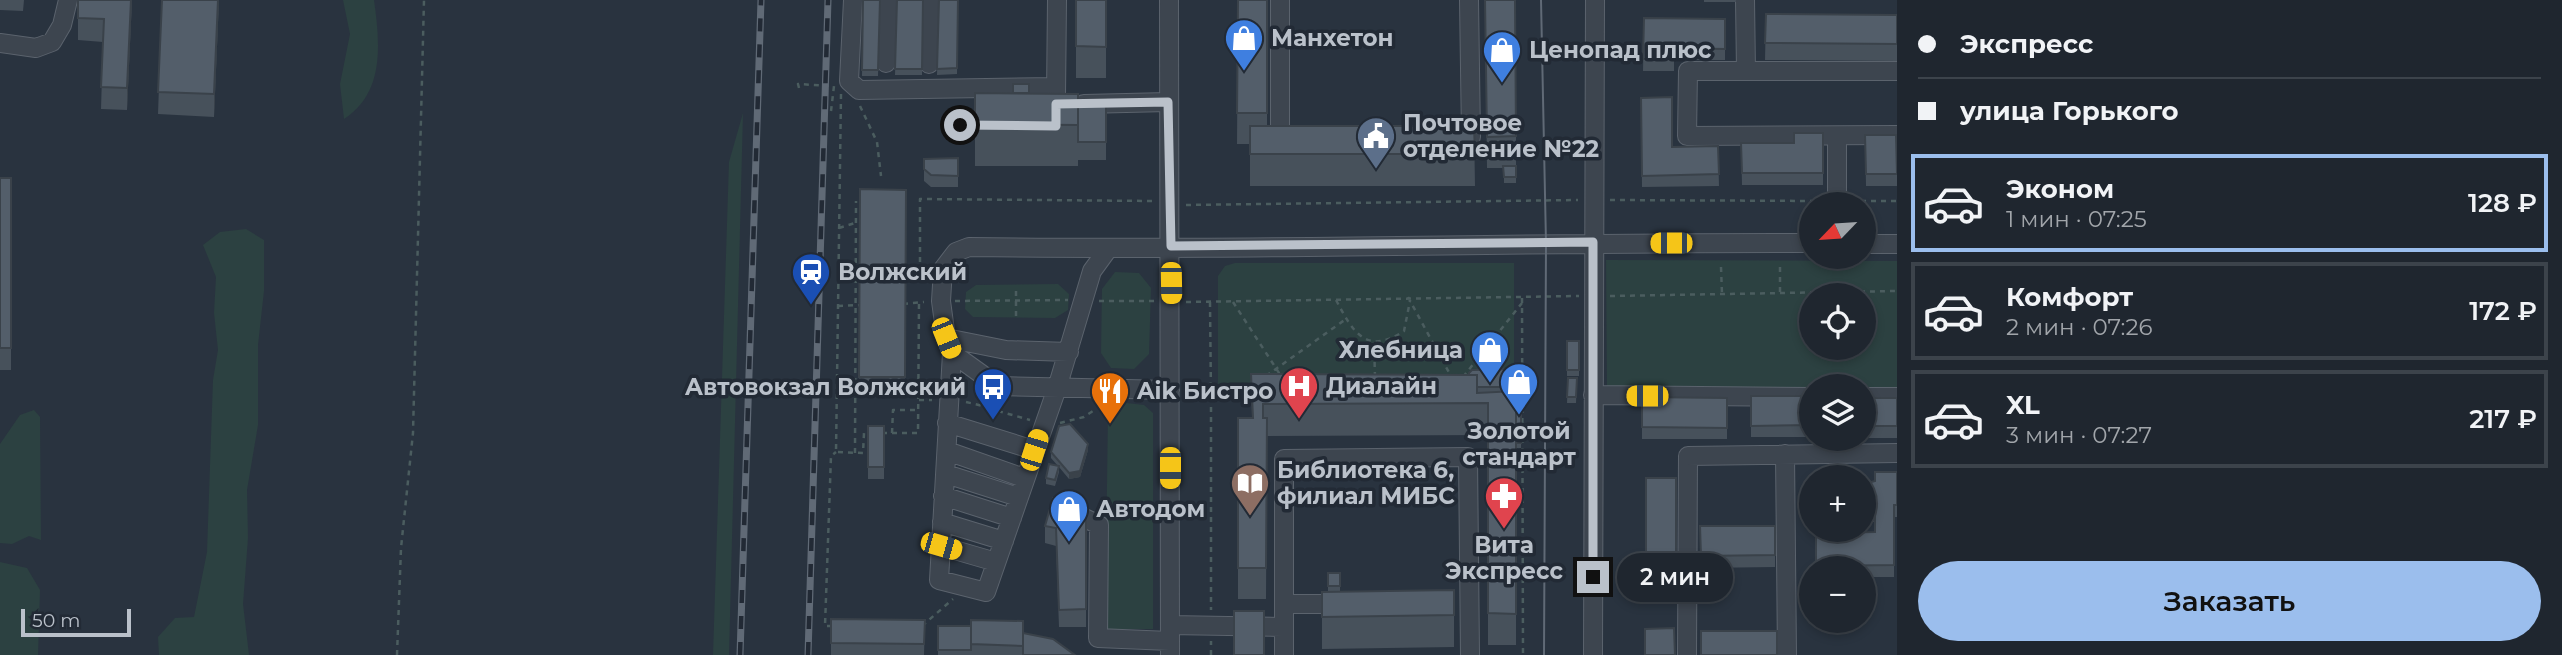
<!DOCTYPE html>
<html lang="ru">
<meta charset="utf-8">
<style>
:root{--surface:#1f262f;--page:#2c323b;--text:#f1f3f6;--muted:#a1a5aa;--line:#3c434b;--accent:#9bbeed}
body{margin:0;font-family:Montserrat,sans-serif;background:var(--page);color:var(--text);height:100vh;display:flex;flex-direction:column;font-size:26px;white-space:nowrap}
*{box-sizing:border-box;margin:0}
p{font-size:23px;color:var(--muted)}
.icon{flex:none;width:38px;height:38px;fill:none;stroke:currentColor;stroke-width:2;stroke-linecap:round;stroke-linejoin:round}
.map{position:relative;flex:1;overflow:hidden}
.details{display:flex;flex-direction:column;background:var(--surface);width:665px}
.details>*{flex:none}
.guide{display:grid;align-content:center;height:154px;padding:0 21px;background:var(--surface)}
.needle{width:46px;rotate:245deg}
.buttons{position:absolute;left:1799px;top:192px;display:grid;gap:14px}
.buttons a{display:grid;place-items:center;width:77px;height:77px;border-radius:50%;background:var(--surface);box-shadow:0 4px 10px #0003,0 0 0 2px var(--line);font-size:35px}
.scale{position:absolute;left:21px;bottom:18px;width:110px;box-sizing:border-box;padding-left:7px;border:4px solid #bac1ca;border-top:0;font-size:19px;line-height:24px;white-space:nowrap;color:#bac1ca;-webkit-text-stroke:5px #222a35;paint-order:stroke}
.end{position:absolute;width:32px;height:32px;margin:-16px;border:9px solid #bac1ca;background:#111;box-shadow:0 0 0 4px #111}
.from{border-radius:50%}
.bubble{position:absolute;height:49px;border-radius:24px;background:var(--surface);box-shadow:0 4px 10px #0003,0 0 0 2px var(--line);font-size:23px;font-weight:600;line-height:49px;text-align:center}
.car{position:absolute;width:21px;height:42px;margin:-21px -10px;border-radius:9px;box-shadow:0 0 5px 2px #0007;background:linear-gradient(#f5c518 24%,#345 0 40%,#f5c518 0 76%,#345 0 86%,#f5c518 0)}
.guide b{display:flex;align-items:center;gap:24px;height:66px;font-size:26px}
.guide b+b{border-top:2px solid var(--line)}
.guide i{width:18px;height:18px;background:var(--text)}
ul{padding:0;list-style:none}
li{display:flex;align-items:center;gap:21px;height:98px;margin:0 14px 10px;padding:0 7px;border:4px solid var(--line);border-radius:0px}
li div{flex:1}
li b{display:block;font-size:26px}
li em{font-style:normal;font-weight:600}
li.current{border-color:var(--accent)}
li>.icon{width:63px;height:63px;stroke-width:1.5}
.primary-button{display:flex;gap:14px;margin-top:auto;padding:14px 21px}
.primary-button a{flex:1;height:80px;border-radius:42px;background:var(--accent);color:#111;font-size:28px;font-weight:600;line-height:80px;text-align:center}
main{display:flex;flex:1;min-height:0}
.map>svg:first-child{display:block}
.green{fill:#2c4141;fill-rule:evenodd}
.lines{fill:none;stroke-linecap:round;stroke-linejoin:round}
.minor-casing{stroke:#5b636d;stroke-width:20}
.path{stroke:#4b5d5f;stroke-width:2.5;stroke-dasharray:5 5;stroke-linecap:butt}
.minor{stroke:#3d454f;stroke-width:18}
.tram{stroke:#606a76;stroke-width:2}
.rail-casing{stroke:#606a76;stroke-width:7}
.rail{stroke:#222a35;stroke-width:4.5;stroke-dasharray:13;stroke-linecap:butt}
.wall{fill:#47515b}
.shaded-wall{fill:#3a424a}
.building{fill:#535e6a;stroke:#3a424a;stroke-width:2}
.route{stroke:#bac1ca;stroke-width:9}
.labels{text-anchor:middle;stroke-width:7;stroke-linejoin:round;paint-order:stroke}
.poi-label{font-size:23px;font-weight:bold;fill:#bac1ca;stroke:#222a35;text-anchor:start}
</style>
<main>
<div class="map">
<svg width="1897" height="655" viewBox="0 0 1897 655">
<rect width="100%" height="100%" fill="#29333f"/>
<path class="green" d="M343 0H374C380 43 385 93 344 119L340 84 350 34Z
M743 113 729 655H713L729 162Z
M246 229 264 240V291L258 345V425L247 490 248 538 243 604 249 655H159L158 637 175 618 194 617 207 552 213 380 218 350 214 313 216 277 203 245 220 232Z
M1606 260 1897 261V388L1607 389ZM1811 296H1864V348H1811Z
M1235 263H1514V373H1471L1449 388 1218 387V276L1225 266Z
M1115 272 1139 273 1151 288 1149 354 1134 369 1111 368 1101 353 1102 289Z
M1058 284 1069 294 1068 310 1055 318 973 317 965 309 966 292 976 285Z
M1118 402 1144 405 1153 413V629H1105L1108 412Z
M34 410 40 417 41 540 29 536 12 544 0 543V444L20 415Z
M0 562 27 568 40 590 38 655H0Z"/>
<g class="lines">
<g class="minor-casing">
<path id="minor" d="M853 0 849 81 859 90 1056 87
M1169 0 1170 655
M1280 0V140L1287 139
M1745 0 1746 71
M0 43 36 48 52 42 62 25 68 0
M886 63 888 0
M929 64 931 0
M1897 71H1688L1687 136 1897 135
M1056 96 1057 0
M1084 104 1168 102
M960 125 999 126
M1459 137H1471L1469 0
M1837 205V136
M1864 244H1897
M946 338 1006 350 1069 352
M952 353 939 580 986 592 1057 388 1092 271 1108 249
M1170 390 998 386 952 353 946 338 941 301 943 269 956 252 969 247C1249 251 1530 242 1811 243
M1593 395 1811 397
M1864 397H1897
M947 423 1034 450
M947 451 1024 478
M1785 454 1787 655
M946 474 1018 497
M943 496 1012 518
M1064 508 1099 525 1098 638 1170 641
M942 522 1004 541
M941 546 996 562
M1285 604H1346
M1170 625 1283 627
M1284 655V459L1468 457 1470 655
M1593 655 1595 0
M1687 655 1688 456 1897 453"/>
</g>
<path class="path" d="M799 88 798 84 832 86
M841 94 836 452 863 453 864 433H871
M860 106 877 142 881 176
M831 111 834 86
M1610 200 1820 201
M1851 201H1897
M1186 205 1578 200
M839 228 855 223
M1721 267 1722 294
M1780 267V292
M920 282V199L1155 201
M1610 296 1897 291
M1408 297 1452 378
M1522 298 1523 655
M1336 300C1353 332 1366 356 1404 331L1410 301
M955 301 1068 300
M1099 301H1155
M1186 302 1579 296
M1210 302 1211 397 1255 398
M1233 302 1281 376
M903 304 924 302
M838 306 861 305
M1016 316V286
M1374 342 1375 377
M1266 376 1346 319
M837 377 855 378
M1463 377 1522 303
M1237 396 1252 386
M1211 397V610
M919 400H932
M966 402 983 406
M998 411 1030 420
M1060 423 1084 417 1096 409
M882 433H918L919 302
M892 433 893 410H919
M855 453 856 201
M832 626H825L831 456 836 452
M922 626 953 599
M397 655 401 548 413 433 424 0
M1211 655V641"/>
<use href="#minor" class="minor"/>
<path class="tram" d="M1541 0 1546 243 1544 655"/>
<g class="rail-casing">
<path id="rail" d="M740 655 761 0
M808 655 828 0"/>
</g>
<use href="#rail" class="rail"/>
</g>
<path class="wall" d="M0 0H24L23 11 0 10Z
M78 0H132L127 110 101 109 103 42 78 40Z
M162 0H219L214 117 158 114Z
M863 0H880L878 76H862Z
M897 0H923L922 75H895Z
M939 0H958L957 74 937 75Z
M1076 0H1106V78H1076Z
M1238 0H1267V126H1474L1475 186H1250V144H1237Z
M1485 0 1516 136V183H1504V168H1487Z
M1704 0H1736V2H1704Z
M1766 14 1897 15V61L1765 60Z
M1644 18 1725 19V60H1674V71H1643Z
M975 93H1029L1078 100 1106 99V160H1078V136V166H975Z
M1641 98 1672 147 1718 146 1719 186 1642 187Z
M1823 133V185H1742L1741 143H1794Z
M1865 135 1897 145V186H1866Z
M958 158V187H931L924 181V159Z
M0 178H11V370H0Z
M860 189 906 190 905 395H859Z
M1567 341H1579V376H1567Z
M1469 373 1513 389 1511 391 1516 405H1521V448H1516V422V645H1488V435L1267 436 1266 599H1238V418H1252L1251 374 1469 375Z
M1568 378H1577L1576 403H1567Z
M1751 396H1811V437H1751Z
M1642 397 1727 398V439H1642Z
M1865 398H1897V438H1865Z
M868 426H884V479H868Z
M1088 450 1080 477 1069 479 1059 467V472L1055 486 1046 484V478L1058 466 1051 458V452Z
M1897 472V517H1894V577H1864V569H1816V533L1875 532V522H1864V484L1875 481Z
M1646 478H1676V566H1646Z
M1808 484H1811V529H1808Z
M1086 509V627H1059L1056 546 1045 543V526Z
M1700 526H1775V567L1701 568Z
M1328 573H1340V592L1454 590V647L1322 649V592H1328Z
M831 619 925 620 924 655H831Z
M938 626 1023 634 1075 655H938Z"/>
<path class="shaded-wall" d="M131 0H132L127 110V88Z
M218 0H219L214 117V94Z
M1513 383V389L1508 393V387Z
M1088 444V450L1080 477 1069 479V473Z"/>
<path class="building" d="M78 0H131L127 88 101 87 104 19 78 18Z
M162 0H218L214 94 158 92Z
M863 0H880L878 70H862Z
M897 0H923L922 69H895Z
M939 0H958L957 68 937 69Z
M1076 0H1106V47L1076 46Z
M1238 0H1267V113H1237Z
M1485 0H1515L1516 136 1487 137Z
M1766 14 1897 15V44L1765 43Z
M1644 18 1725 19V49L1674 48V59H1643Z
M1013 84H1029V93H1013Z
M975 93 1078 94V125L975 124Z
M1672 97V147L1718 146 1719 174 1642 176 1641 98Z
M1106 99V142H1078V100Z
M1250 126H1474L1475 154H1250Z
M1794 133H1823V173H1742L1741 143H1794Z
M1865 135H1896L1897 174H1866Z
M958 158V176L931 175 924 169V159Z
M1503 166H1516V177H1504Z
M0 178H11V348H0Z
M860 189 906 190 905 377H859Z
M1567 341H1579V370H1567Z
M1512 369 1513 383 1508 387H1477V375H1469V373L1472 370Z
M1251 374 1477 375V393L1516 391V614L1488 613V403L1263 404V418H1267L1266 568H1238V418H1253Z
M1568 378H1577L1576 397H1567Z
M1751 396H1811V425L1751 426Z
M1642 397 1727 398V428L1642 427Z
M1865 398H1897V426H1865Z
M1516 405H1521V443L1516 442Z
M1070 424 1088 444 1080 471 1069 473 1051 452 1059 426Z
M868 426H884V467H868Z
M1049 464 1059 466 1055 480 1046 478Z
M1875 472H1897V505H1894V565L1816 566V533L1875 532V510H1864V484L1875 481Z
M1646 478H1676V555H1646Z
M1808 484H1811V517H1808Z
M1053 498 1086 509V609L1059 610 1056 528 1045 526Z
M1700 526H1775V555L1701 556Z
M1328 573H1340V586H1328Z
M1454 590V615L1322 617V592Z
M1234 611H1264V655H1234Z
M831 619 925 620 924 644 831 643Z
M971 620 1023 621V646L971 644Z
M938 626H971V650H938Z
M1674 628 1675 655H1645V629Z
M1701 631H1777V655H1701Z
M1023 633 1053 639 1075 655H1023Z"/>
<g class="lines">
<path class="route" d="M960 125 1056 126V104L1168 102 1171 246 1593 242V577"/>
</g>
<defs>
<g id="shop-pin" transform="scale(2.0125)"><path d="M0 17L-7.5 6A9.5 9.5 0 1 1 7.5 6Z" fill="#3f7fe0" stroke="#222a35"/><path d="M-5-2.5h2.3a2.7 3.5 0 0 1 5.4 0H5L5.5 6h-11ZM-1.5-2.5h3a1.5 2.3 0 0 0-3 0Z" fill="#fff"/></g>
<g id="civic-pin" transform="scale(2.0125)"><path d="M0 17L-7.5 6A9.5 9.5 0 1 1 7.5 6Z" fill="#5c6f8a" stroke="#222a35"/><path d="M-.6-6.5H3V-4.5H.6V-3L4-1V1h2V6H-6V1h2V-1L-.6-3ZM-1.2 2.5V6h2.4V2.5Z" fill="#fff"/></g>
<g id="station-pin" transform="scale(2.0125)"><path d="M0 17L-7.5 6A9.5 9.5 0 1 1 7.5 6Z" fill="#1a4fb4" stroke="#222a35"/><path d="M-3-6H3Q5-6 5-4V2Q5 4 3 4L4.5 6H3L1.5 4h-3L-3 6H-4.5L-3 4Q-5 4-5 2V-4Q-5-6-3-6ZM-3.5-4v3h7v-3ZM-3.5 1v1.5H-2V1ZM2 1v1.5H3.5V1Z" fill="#fff"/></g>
<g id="hospital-pin" transform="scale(2.0125)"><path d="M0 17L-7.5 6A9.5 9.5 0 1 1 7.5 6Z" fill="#e0444e" stroke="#222a35"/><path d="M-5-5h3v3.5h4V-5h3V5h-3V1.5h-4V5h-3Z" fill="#fff"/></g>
<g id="bus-pin" transform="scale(2.0125)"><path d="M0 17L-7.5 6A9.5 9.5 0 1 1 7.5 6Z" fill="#1a4fb4" stroke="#222a35"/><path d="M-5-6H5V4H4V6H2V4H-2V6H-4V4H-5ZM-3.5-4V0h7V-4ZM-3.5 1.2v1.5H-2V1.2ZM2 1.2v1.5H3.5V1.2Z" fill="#fff"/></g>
<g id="restaurant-pin" transform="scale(2.0125)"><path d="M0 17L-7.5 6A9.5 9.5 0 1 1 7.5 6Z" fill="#e8710a" stroke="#222a35"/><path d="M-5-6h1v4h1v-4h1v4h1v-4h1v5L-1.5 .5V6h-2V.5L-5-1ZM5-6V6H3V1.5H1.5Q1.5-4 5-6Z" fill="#fff"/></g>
<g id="library-pin" transform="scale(2.0125)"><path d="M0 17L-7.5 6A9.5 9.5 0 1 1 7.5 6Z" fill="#8d6e63" stroke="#222a35"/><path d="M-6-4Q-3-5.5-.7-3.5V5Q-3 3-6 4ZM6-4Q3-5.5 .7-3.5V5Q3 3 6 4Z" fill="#fff"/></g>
<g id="pharmacy-pin" transform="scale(2.0125)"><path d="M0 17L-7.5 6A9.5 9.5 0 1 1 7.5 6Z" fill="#e0444e" stroke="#222a35"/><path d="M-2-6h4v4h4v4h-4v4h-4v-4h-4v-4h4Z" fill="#fff"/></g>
</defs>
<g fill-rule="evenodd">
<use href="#shop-pin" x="1244" y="38"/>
<use href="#shop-pin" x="1502" y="50"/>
<use href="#civic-pin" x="1376" y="136"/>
<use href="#station-pin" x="811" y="272"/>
<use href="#shop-pin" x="1490" y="350"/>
<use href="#shop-pin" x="1519" y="382"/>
<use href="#hospital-pin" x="1299" y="386"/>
<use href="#bus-pin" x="993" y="387"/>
<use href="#restaurant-pin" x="1110" y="391"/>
<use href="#library-pin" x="1250" y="483"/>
<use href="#pharmacy-pin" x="1504" y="496"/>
<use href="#shop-pin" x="1069" y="509"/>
</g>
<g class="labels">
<g class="poi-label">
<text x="1271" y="46">Манхетон</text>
<text x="1529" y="58">Ценопад плюс</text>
<text x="1403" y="131">Почтовое<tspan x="1403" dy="26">отделение №22</tspan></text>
<text x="838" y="280">Волжский</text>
<text x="1463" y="358" text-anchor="end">Хлебница</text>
<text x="1326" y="394">Диалайн</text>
<text x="966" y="395" text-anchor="end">Автовокзал Волжский</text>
<text x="1137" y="399">Aik Бистро</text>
<text x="1519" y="439" text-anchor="middle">Золотой<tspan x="1519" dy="26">стандарт</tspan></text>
<text x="1277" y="478">Библиотека 6,<tspan x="1277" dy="26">филиал МИБС</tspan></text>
<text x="1096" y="517">Автодом</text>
<text x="1504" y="553" text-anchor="middle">Вита<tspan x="1504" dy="26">Экспресс</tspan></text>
</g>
</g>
</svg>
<div class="buttons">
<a><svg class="needle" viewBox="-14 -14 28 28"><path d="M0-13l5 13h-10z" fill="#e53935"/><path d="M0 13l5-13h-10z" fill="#a1a5aa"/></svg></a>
<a><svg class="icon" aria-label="locate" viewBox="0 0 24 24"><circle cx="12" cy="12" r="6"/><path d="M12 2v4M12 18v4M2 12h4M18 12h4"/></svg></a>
<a><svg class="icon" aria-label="layers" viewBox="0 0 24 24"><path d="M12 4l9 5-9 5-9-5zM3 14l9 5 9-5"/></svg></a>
<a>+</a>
<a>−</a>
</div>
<div class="scale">50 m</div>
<i class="end from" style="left:960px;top:125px"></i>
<i class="end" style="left:1593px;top:577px"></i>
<div class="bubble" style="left:1617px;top:553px;width:116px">2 мин</div>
<i class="car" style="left:1671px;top:243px;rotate:270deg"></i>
<i class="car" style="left:1171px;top:283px;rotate:179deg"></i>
<i class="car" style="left:946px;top:338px;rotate:158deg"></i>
<i class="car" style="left:1647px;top:396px;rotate:270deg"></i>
<i class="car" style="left:1034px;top:450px;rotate:18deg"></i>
<i class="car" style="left:1170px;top:468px;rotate:180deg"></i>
<i class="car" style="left:941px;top:546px;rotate:106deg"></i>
</div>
<section class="details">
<div class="guide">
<b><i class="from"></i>Экспресс</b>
<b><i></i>улица Горького</b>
</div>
<ul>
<li class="current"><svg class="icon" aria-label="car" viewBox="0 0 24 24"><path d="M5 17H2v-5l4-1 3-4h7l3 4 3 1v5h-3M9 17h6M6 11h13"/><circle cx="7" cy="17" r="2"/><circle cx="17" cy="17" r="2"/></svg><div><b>Эконом</b><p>1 мин · 07:25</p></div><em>128 ₽</em></li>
<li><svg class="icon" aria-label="car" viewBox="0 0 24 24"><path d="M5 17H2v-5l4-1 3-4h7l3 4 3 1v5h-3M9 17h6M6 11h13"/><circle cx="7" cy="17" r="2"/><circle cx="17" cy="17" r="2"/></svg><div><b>Комфорт</b><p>2 мин · 07:26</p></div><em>172 ₽</em></li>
<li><svg class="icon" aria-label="car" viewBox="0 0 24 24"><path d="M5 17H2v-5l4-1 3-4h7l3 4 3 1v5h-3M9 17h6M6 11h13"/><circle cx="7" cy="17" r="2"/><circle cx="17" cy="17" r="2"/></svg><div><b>XL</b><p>3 мин · 07:27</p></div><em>217 ₽</em></li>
</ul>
<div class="primary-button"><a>Заказать</a></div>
</section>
</main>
